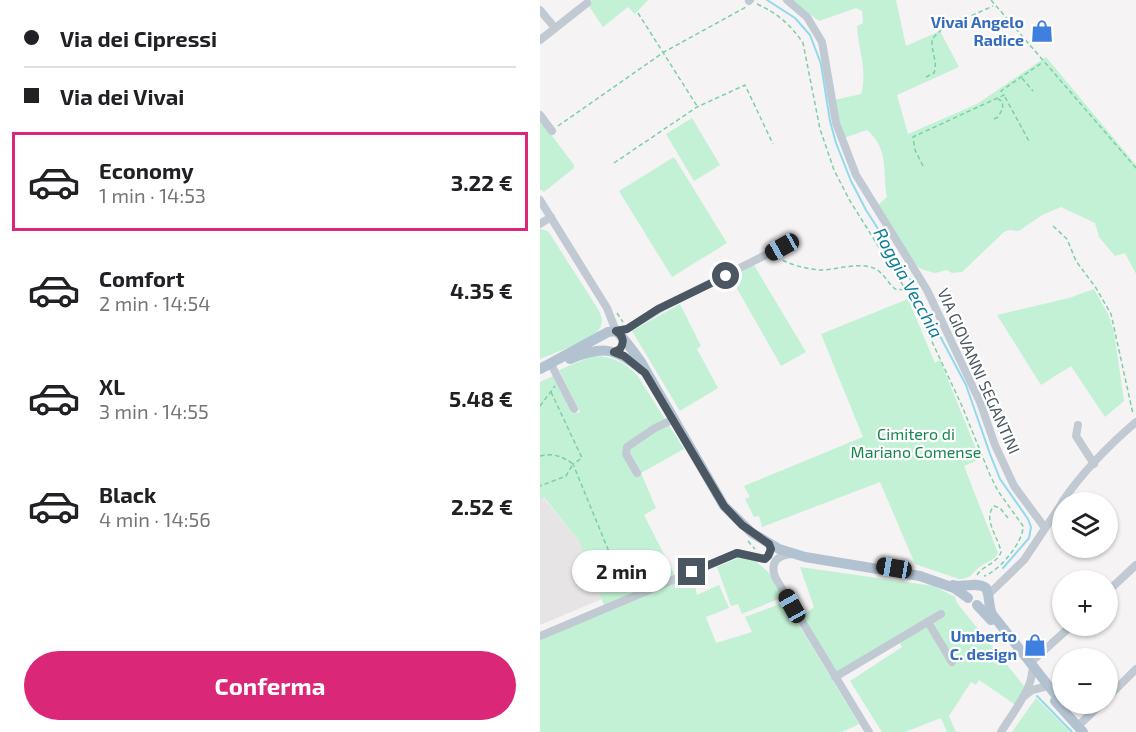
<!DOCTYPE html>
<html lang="it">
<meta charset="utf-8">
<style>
:root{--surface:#fff;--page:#f2f2f2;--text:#202124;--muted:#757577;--line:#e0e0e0;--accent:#db2777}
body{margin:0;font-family:"Exo 2",sans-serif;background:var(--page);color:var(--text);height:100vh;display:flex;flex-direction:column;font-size:22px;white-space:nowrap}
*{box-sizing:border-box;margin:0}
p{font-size:20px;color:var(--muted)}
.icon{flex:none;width:33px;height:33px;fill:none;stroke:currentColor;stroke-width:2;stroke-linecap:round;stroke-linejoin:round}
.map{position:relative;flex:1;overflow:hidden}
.drawer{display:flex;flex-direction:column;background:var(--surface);width:540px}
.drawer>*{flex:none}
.top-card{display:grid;align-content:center;height:132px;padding:0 24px;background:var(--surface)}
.buttons{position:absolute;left:512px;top:492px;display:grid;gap:12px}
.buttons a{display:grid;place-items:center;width:66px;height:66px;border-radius:50%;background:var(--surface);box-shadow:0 2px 4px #0004;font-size:30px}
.end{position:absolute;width:27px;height:27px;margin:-14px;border:8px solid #4a5661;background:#fff;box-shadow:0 0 0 3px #fff}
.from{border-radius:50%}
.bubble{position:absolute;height:42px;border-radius:21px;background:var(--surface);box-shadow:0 2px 4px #0004;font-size:20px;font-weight:700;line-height:42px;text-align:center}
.car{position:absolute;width:18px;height:36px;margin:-18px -9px;border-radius:8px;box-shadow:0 0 4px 2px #0007;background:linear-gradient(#222 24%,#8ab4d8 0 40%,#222 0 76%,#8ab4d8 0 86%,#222 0)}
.top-card b{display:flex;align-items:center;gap:21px;height:57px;font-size:22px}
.top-card b+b{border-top:2px solid var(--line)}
.top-card i{width:15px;height:15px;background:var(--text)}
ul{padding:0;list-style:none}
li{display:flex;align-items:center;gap:18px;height:99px;margin:0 12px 9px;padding:0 12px;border:3px solid transparent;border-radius:0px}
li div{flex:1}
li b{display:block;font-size:22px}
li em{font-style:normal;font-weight:700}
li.selected{border-color:var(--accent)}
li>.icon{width:54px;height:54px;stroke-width:1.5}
.cta{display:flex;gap:12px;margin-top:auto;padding:12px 24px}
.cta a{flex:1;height:69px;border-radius:36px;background:var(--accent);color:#fff;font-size:24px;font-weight:700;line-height:69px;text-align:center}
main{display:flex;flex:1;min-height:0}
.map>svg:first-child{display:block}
.education{fill:#e6e4e5}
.green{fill:#c3f1d5}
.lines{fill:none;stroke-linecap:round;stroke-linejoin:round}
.stream{stroke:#90daee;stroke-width:2}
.path{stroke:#7ad0a6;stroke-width:1.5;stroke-dasharray:4.5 3;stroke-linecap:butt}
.minor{stroke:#c1cad2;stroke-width:8}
.major{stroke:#b3c2d1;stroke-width:10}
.route{stroke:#4a5661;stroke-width:8}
.labels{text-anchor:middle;stroke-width:4.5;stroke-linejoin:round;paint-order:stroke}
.shop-label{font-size:16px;font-weight:bold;fill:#366cbe;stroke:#fff;text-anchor:end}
.street-label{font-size:16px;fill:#4a5661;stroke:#fff}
.park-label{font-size:16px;fill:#17864f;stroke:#fff}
.water-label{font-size:18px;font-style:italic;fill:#0c7c9b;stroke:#fff}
</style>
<main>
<section class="drawer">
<div class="top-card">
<b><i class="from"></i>Via dei Cipressi</b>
<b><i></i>Via dei Vivai</b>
</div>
<ul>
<li class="selected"><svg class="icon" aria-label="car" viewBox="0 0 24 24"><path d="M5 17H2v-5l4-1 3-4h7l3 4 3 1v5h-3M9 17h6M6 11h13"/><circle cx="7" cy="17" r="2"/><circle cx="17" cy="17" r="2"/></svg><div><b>Economy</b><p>1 min · 14:53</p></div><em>3.22 €</em></li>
<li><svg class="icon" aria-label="car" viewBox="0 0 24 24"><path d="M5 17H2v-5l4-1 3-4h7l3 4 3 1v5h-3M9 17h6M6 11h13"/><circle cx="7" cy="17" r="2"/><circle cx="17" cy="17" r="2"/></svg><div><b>Comfort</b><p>2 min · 14:54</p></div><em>4.35 €</em></li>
<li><svg class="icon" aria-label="car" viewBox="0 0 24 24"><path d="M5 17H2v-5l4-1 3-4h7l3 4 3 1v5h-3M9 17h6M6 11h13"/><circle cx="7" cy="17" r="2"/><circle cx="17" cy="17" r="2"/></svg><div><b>XL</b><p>3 min · 14:55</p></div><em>5.48 €</em></li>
<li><svg class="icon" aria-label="car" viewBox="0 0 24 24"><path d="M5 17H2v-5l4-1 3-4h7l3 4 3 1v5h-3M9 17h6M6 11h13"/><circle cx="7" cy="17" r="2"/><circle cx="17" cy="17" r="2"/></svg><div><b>Black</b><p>4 min · 14:56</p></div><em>2.52 €</em></li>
</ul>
<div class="cta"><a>Conferma</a></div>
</section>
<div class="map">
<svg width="596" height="732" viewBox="0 0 596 732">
<rect width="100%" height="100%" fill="#f5f3f3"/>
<path class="education" d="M3 497 39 541 62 599 0 625V499Z"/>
<path class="green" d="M45 0H108L95 14 88 7 63 27Z
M251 0H356L366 46 400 31 419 67 357 95 368 134 437 104 506 57 596 165V274L585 253 575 256 559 237 555 223 521 207 502 215 479 231 470 230 464 232 422 272 412 273 407 270 395 273 381 269 375 264 337 206 347 197C342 172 350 150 327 130L304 138 294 100 321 94C328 71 318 49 317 26L323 23 322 11 316 8 279 21Z
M152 118 180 165 154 181 126 134Z
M0 120 34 165V168L4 192 0 189Z
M134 157 187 243 132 277 79 191Z
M0 229 8 231 58 309C61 315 64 321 60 328 53 340 14 353 0 359Z
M214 265 266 352 241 366 191 278Z
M554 289 568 314 574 332 584 401 565 417 531 366 501 385 457 315 529 298Z
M368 299 395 363 400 360 440 459 424 466 458 553C454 561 448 561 441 566 432 572 432 579 419 579L375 564 340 482 222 527 219 516 214 517 205 499 210 497 204 486 323 437 281 334Z
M140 304 161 346 157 349 178 388 140 411 92 331Z
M53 356C72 356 84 362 97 375L144 449 101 473 116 508 104 515 135 576 152 572 157 595 179 585 189 608 166 617 176 643 212 632 205 617 245 602 319 724 302 732H0V635L65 608 39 541 4 497 0 499V382L13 376 32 414 40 412 19 370Z
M198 558H212L229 573 243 597 202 614 198 604 191 606 177 567Z
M260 567 394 586 415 597 417 603 484 686 477 706 439 680 436 685 431 682 409 716 416 732H407L401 718 365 732H342L310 681 362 647 357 638 298 674 262 616 274 607Z
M496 698 528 730 529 732H472Z"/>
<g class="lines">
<path class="stream" d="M227 0 255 18 270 35 281 64 290 121 296 143 311 181 326 210 367 274 426 385 450 454 460 479 488 519 491 527 489 538 463 568
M497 696 532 732"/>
<path class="path" d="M451 0 596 168
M217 4C237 13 251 25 263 43L280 129 294 170 310 201 374 303 422 406 450 475 458 491 483 526C484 542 458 572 444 576
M98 13 157 106
M386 77 394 73C398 62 391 51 392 39L402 29 453 6
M482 78 493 91
M465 97 490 143
M454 119 458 117 463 108 462 101 458 99
M18 126 124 52 206 7
M74 163 157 107 205 85 233 144
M383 166 375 150 373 137 464 95 461 91 503 62
M513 226 527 239 536 261 556 288 571 314 593 414
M236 257C249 264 265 269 280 270 298 270 319 261 336 269 343 273 349 284 355 289L366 290
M77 313 83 322
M11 392 42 458 33 464 85 591
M0 406 15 386
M0 456C13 453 22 456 33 464L26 476 0 486
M208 541 215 549
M437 575C443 565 457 564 461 552 459 538 442 519 454 506L460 508 468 518"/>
<path class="minor" d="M247 0 267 17 282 42 296 123 316 175 387 290 440 402 455 445 474 486 505 528
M209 1 210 0
M0 10 15 28
M0 40 47 3
M0 115 12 131
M0 200 67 308 76 331 87 329 121 308 255 240
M0 224 11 217
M12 366 34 409
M538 425 536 436 554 464
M97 473 86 454 87 447 115 428 134 419
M522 502C542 473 569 445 596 422
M253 554C237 555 230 562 235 577L329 732
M567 592 596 565
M449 594 484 560 522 503
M388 622 412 662
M0 636 197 553 225 559C231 555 232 551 229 544
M490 663 531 626
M295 677 401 614
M483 697 492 690 504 687
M567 698 596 669
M540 724 561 704
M461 732C470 717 492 689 492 672"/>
<path class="major" d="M30 359C62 346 74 347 101 369
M0 369 68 332 76 331C81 335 96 355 101 362L184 506 212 533 239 549 265 557 380 576 414 588 428 598
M413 585C425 588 437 581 446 588 450 596 448 605 452 614L522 703
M437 605 451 620
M515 701 543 732"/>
</g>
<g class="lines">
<path class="route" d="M152 572 197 553 225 559 228 556 231 549 229 544 202 525 184 506 105 373 84 356 74 352 80 349C85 342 83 335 76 331L87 329 118 309 186 276"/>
</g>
<defs>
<g id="shop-bare" transform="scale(1.8)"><path d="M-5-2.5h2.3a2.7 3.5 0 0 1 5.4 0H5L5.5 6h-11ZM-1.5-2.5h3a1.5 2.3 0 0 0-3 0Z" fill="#3f7fe0" stroke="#fff" stroke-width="2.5" paint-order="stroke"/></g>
</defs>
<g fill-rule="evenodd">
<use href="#shop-bare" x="502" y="31"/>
<use href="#shop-bare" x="495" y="645"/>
</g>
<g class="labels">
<g class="shop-label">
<text x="484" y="28">Vivai Angelo<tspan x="484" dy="18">Radice</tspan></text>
<text x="477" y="642">Umberto<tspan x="477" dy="18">C. design</tspan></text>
</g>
<g class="street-label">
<text transform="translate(439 371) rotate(66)" y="6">VIA GIOVANNI SEGANTINI</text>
</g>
<g class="park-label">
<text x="376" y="440">Cimitero di<tspan x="376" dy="18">Mariano Comense</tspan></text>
</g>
<g class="water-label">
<text transform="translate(368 283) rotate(61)" y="6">Roggia Vecchia</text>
</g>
</g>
</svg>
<div class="buttons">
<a><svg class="icon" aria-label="layers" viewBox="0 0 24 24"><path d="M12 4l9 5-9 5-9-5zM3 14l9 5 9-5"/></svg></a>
<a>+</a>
<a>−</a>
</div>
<i class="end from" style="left:186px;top:276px"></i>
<i class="end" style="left:152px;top:572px"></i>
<div class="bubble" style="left:32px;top:550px;width:99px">2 min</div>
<i class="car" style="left:242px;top:247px;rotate:241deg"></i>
<i class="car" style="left:354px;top:568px;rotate:280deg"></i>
<i class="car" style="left:252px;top:606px;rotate:331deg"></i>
</div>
</main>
